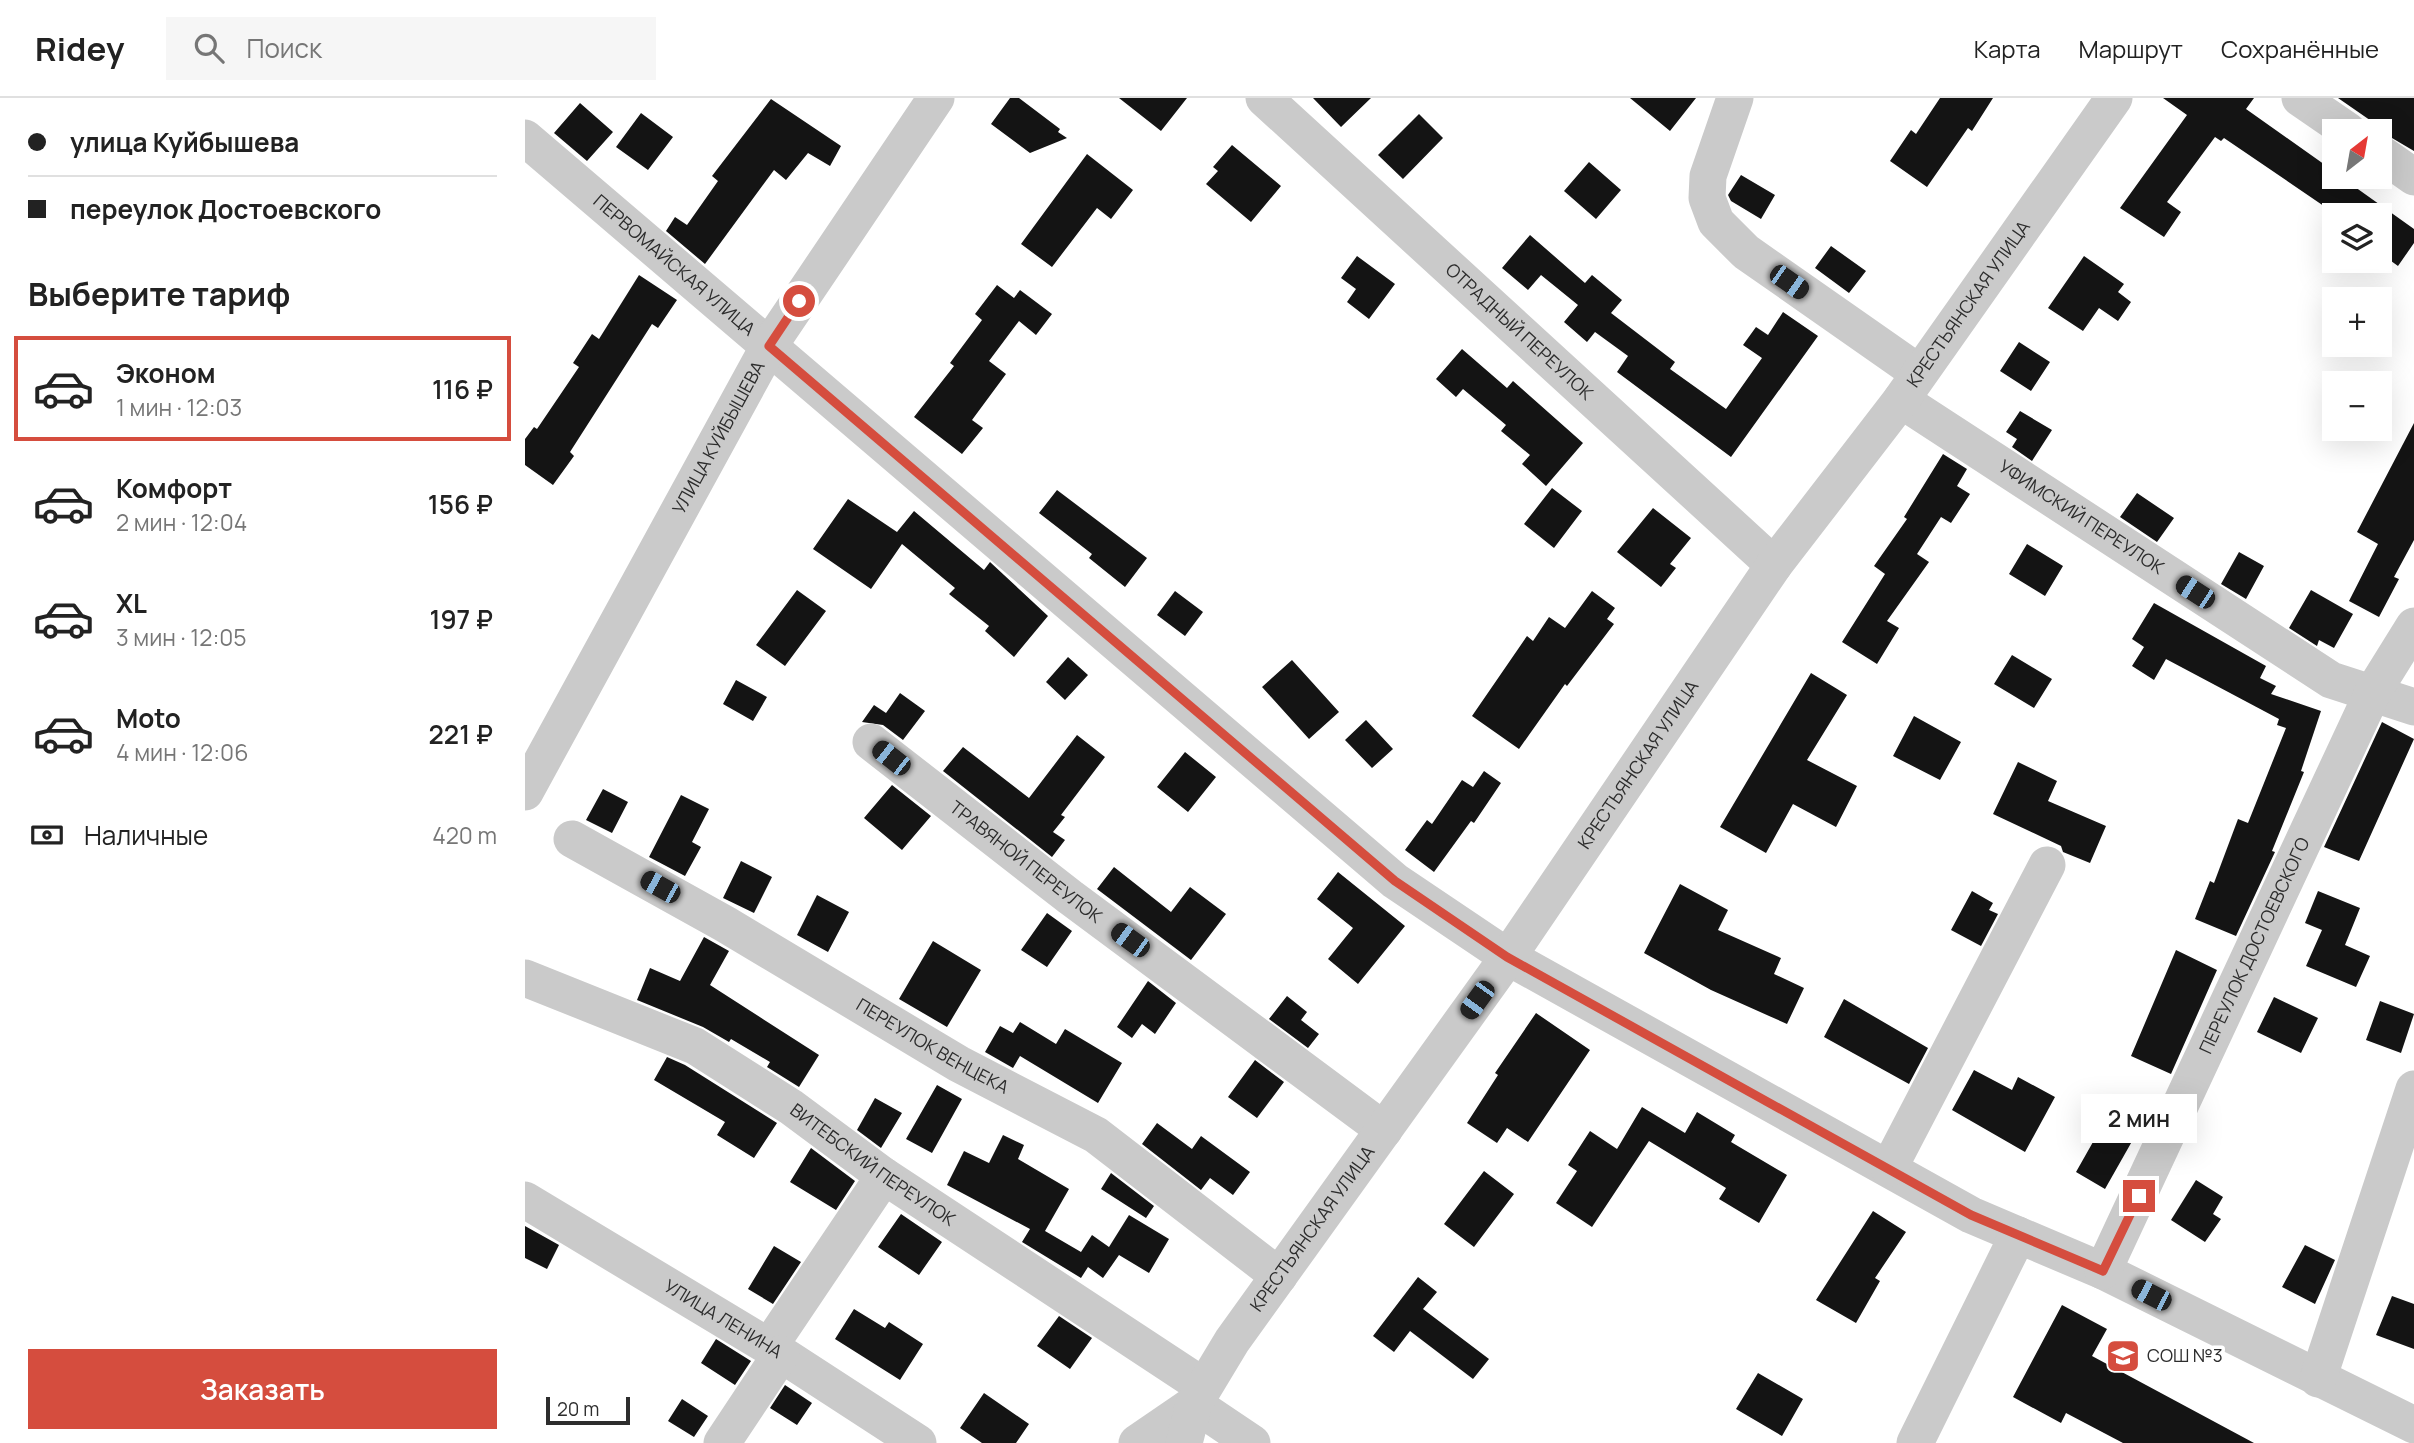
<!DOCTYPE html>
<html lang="ru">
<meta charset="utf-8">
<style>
:root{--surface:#fff;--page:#f6f6f6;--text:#222;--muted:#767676;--line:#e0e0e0;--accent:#d54d3e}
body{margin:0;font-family:Manrope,sans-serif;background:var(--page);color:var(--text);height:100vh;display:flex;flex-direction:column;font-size:26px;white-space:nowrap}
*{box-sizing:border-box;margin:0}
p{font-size:23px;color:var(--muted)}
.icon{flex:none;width:38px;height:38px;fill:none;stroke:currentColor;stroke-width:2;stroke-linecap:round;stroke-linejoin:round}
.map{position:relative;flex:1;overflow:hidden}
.sheet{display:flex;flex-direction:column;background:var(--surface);width:525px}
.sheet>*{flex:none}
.top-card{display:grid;align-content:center;height:154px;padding:0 28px;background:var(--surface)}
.needle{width:46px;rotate:31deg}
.buttons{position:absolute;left:1797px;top:21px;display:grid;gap:14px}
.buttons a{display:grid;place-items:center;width:70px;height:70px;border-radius:0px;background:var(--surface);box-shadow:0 7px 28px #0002;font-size:35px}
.scale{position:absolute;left:21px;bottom:18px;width:84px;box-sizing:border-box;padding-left:7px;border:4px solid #2d2d2d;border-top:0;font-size:19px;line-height:24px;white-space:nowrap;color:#2d2d2d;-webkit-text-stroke:5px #fff;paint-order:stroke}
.end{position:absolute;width:32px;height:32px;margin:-16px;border:9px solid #d54d3e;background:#fff;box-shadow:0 0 0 4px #fff}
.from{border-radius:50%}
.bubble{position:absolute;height:49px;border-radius:0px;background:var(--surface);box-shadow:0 7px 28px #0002;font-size:23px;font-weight:600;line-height:49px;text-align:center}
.car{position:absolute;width:21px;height:42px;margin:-21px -10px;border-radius:9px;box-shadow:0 0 5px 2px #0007;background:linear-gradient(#222 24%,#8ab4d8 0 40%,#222 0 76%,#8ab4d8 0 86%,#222 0)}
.top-card b{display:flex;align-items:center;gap:24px;height:66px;font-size:26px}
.top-card b+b{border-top:2px solid var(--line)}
.top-card i{width:18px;height:18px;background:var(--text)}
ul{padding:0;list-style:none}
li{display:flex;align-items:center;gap:21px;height:105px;margin:0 14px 10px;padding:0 14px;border:4px solid transparent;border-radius:0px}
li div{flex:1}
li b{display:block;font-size:26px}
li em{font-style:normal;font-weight:600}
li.selected{border-color:var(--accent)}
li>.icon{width:63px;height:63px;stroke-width:1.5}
h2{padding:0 28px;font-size:32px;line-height:84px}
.pay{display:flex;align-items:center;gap:18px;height:77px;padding:0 28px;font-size:26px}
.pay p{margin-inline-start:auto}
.button{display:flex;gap:14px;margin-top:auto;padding:14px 28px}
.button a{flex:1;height:80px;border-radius:0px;background:var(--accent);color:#fff;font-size:28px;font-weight:600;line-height:80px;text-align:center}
header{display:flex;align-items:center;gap:42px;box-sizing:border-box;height:98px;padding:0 35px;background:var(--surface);border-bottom:2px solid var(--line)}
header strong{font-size:33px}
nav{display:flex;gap:38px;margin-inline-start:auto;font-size:24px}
.search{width:490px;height:63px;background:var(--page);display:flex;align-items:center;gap:18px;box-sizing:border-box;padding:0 24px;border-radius:0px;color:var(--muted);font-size:26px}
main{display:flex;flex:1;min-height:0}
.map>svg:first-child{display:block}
.building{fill:#141414}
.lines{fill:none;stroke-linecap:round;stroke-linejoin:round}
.minor{stroke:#cacaca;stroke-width:37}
.route{stroke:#d54d3e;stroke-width:9}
.labels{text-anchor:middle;stroke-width:7;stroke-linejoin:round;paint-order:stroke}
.street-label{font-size:18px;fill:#2d2d2d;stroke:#fff}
.poi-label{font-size:18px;fill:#2d2d2d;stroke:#fff;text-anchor:start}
</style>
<header>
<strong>Ridey</strong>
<div class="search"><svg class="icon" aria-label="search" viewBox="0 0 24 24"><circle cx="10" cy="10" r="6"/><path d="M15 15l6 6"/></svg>Поиск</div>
<nav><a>Карта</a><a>Маршрут</a><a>Сохранённые</a></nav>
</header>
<main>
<section class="sheet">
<div class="top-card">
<b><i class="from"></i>улица Куйбышева</b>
<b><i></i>переулок Достоевского</b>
</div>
<h2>Выберите тариф</h2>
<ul>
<li class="selected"><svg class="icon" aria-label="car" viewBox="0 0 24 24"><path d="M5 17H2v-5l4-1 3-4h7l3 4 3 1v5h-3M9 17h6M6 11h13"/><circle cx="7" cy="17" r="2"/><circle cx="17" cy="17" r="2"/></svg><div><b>Эконом</b><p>1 мин · 12:03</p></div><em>116 ₽</em></li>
<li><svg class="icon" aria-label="car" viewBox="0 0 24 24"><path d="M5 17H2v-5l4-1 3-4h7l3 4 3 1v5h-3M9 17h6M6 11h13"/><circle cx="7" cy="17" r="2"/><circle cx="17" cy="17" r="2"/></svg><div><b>Комфорт</b><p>2 мин · 12:04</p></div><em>156 ₽</em></li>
<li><svg class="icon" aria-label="car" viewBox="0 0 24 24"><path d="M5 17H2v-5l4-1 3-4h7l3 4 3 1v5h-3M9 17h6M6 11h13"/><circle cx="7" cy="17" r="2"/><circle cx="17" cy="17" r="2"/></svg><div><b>XL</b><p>3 мин · 12:05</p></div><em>197 ₽</em></li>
<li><svg class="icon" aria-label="car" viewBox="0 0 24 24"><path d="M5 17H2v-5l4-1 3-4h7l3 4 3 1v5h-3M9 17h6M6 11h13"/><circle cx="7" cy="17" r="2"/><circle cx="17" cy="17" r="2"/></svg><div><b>Moto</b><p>4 мин · 12:06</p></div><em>221 ₽</em></li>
</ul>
<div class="pay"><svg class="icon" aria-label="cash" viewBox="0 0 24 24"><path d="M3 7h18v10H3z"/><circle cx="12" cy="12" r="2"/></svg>Наличные<p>420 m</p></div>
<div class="button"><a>Заказать</a></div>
</section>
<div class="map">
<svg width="1889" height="1345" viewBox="0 0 1889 1345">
<rect width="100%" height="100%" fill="#fff"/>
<path class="building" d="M485 0H494L535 31 533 34 542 40 505 55 466 26Z
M594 0H662L636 33Z
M788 0H846L816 29Z
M1105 0H1171L1145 33Z
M1415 0H1468L1447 33 1443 30 1402 89 1365 63 1386 32 1391 36Z
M1638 0H1729L1721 11 1810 74V79H1816L1889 131V145L1873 168 1855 155V117H1812L1699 40 1696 43 1690 39 1642 104 1656 114 1639 139 1595 110 1662 17Z
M1813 0H1889V53L1850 30 1852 27Z
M246 1 316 48 305 68 283 55 261 82 249 72 180 166 141 133 150 119 162 127 193 83 187 78Z
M55 5 88 34 62 63 29 35Z
M116 15 148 39 123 72 91 49Z
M894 16 918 40 878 81 853 57Z
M707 47 756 88 726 124 681 86 693 73 688 69Z
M562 56 608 92 586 121 572 110 527 169 496 146Z
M1064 64 1096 92 1071 121 1039 93Z
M1216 77 1250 97 1236 121 1206 103 1203 97Z
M1005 137 1060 185 1067 177 1097 202 1086 215 1150 264 1145 271 1201 311 1237 260 1218 247 1231 229 1243 237 1258 214 1293 238 1206 359 1092 274 1103 258 1070 234 1062 244 1039 224 1053 207 1016 177 1003 192 977 170Z
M1306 148 1341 173 1324 195 1290 170Z
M832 158 870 186 844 221 822 204 831 191 816 180Z
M1559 158 1599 186 1593 194 1606 204 1593 223 1574 210 1558 233 1523 210Z
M114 177 152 202 133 230 127 226 45 354 49 358 28 387 0 367V341L9 329 12 331 54 269 48 265 67 236 74 241Z
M472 187 489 200 495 192 527 216 511 237 494 223 464 263 481 276 447 322 458 330 437 356 389 319 429 268 425 265 457 222 450 216Z
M1494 244 1525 264 1506 293 1475 273Z
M937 251 982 290 988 283 1058 345 1021 388 997 366 1005 357 976 333 981 327 938 291 931 299 911 281Z
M1495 313 1527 332 1507 363 1487 349 1492 341 1481 334Z
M1889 325V442L1869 479 1874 481 1854 519 1824 503 1853 446 1832 434Z
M1418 356 1442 371 1432 388 1445 396 1426 425 1416 419 1392 456 1404 464 1362 523 1374 530 1352 566 1317 544 1360 476 1349 468 1382 421 1379 419Z
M1027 390 1057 413 1029 450 999 426Z
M532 392 622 460 600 489 564 460 567 456 514 415Z
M1612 395 1649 420 1632 444 1595 419Z
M323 401 372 434 389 413 459 472 465 464 523 518 489 559 460 533 464 528 424 496 430 490 377 446 346 491 288 451Z
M1128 410 1166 440 1145 466 1151 470 1136 489 1092 454Z
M1502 446 1538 468 1520 498 1484 476Z
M1714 454 1739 468 1721 501 1696 486Z
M272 492 301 513 260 568 231 547Z
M1786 492 1828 516 1809 550 1794 542 1792 548 1764 530Z
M650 493 678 514 660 538 632 517Z
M1067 493 1090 510 1082 521 1089 526 1042 588 1040 586 994 651 947 618 1002 538 1008 543 1024 519 1040 530Z
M1629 505 1741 568 1735 580 1751 588 1746 596 1796 613 1776 673 1779 674 1747 753 1750 754 1711 838 1670 821 1685 783 1689 785 1713 721 1723 725 1761 630 1752 627 1754 621 1641 561 1629 582 1607 568 1619 549 1607 541Z
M1487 557 1527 581 1509 610 1469 586Z
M543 559 563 577 540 602 521 584Z
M767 562 814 614 784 641 737 589Z
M1286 575 1322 597 1282 662 1332 688 1311 729 1268 706 1241 755 1195 729Z
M211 582 242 599 228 623 198 606Z
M375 595 400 613 378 642 358 627 337 624 349 607 361 615Z
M1389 618 1436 644 1415 682 1368 658Z
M841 622 868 651 847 670 820 642Z
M1857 624 1889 641 1834 763 1799 749Z
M552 637 580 659 536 717 540 719 528 734 540 742 527 759 418 673 438 649 504 700Z
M660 654 691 679 663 714 632 689Z
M1493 664 1532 683 1523 703 1581 728 1565 765 1538 754 1536 748 1468 716Z
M959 673 976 685 949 725 946 723 909 774 880 752 902 722 907 726 937 682 948 689Z
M367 687 406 718 377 752 339 720Z
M78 691 103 704 87 735 61 722Z
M156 697 184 711 167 744 176 749 160 778 124 759Z
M216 763 247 779 229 815 198 800Z
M589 769 646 814 665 789 701 816 666 862 572 791Z
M813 774 880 828 833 886 803 861 828 830 792 801Z
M1155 786 1203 812 1193 832 1256 860 1249 876 1279 890 1262 926 1186 892 1119 855Z
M1447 793 1468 805 1464 812 1473 816 1456 848 1426 832Z
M1793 793 1835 810 1820 847 1845 858 1831 889 1781 868 1797 832 1780 825Z
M292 797 324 814 303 854 272 837Z
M522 815 547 833 522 869 496 852Z
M179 839 204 853 185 887 294 957 274 989 242 969 245 964 206 941 204 944 178 929 112 902 125 870 155 883Z
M408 843 456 872 422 929 374 901Z
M1651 852 1692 872 1646 976 1606 958Z
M623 883 651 905 630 936 617 926 607 940 592 929Z
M762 898 782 914 776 922 794 936 783 950 744 921Z
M1749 899 1793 920 1776 955 1732 934Z
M1319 901 1403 950 1384 986 1299 939Z
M1855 903 1889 916 1876 955 1841 942Z
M1011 915 1065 952 1003 1044 982 1030 972 1045 942 1025 973 977 970 975Z
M495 924 531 946 540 931 597 965 573 1005 495 958 488 970 460 954 475 928 488 935Z
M142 959 160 967 252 1025 229 1060 192 1037 200 1024 129 982Z
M730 962 759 984 732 1020 703 999Z
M1449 972 1487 992 1493 979 1530 999 1500 1054 1427 1012Z
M412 987 437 1001 407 1055 381 1041Z
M350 1000 377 1015 356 1050 332 1032Z
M1117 1009 1160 1035 1172 1014 1210 1037 1206 1044 1262 1077 1234 1125 1194 1101 1201 1090 1124 1043 1067 1129 1031 1105 1052 1073 1043 1067 1065 1033 1092 1051Z
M1585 1014 1614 1031 1580 1091 1551 1074Z
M632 1025 667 1051 676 1038 725 1074 708 1097 685 1080 676 1092 617 1046Z
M478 1037 499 1047 493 1061 544 1091 520 1133 556 1154 567 1137 584 1149 604 1117 644 1141 624 1175 594 1157 578 1180 563 1169 556 1180 497 1144 505 1131 422 1087 439 1053 464 1065Z
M286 1050 330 1083 311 1112 265 1084Z
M959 1073 989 1096 949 1149 919 1126Z
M586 1075 629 1108 621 1120 576 1091Z
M1671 1082 1698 1099 1688 1116 1696 1121 1680 1144 1646 1122Z
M1348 1113 1381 1134 1350 1180 1355 1183 1331 1225 1291 1202Z
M376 1116 417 1144 394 1177 353 1149Z
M0 1128 34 1147 22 1171 0 1160Z
M1780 1147 1810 1162 1790 1206 1757 1189Z
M249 1148 276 1164 248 1206 223 1191Z
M893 1179 912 1194 898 1211 964 1261 948 1281 885 1233 869 1254 848 1238Z
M1867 1198 1889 1206V1251L1851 1237Z
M1537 1207 1582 1231 1567 1258 1729 1345H1598L1541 1315 1536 1325 1488 1299Z
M329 1211 360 1230 364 1224 398 1246 375 1282 310 1241Z
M534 1218 567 1240 545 1271 512 1248Z
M191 1241 226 1263 210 1287 176 1265Z
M1233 1275 1278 1301 1257 1338 1211 1311Z
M260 1287 287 1305 272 1327 245 1310Z
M459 1295 504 1326 491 1345H457L435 1330Z
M157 1301 183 1318 169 1339 143 1323Z"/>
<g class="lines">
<g class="minor">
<path id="s1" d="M739 0 1249 467"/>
<path d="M1210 0 1183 78 1182 100 1191 124 1221 154 1394 275"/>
<path d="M1775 0 1823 33"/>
<path id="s2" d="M0 40 870 783 983 859 1446 1117 1578 1173 1889 1327"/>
<path d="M1855 55 1889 79"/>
<path id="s3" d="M1376 302 1806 582 1889 609"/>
<path id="s4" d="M346 644 545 799 859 1032"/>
<path id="s5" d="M0 694 244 248 411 0"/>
<path id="s6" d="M47 741 200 826 434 966 571 1037 754 1178"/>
<path id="s7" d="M0 880 170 948 266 1009 359 1078 678 1288"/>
<path d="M1364 1070 1522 767"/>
<path id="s8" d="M0 1102 256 1256 393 1345"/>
<path id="s9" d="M1578 1173 1848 594 1889 528"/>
<path d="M244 1249 359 1078"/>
<path d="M1793 1281 1889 991"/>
<path d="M669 1306 727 1345"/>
<path d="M197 1345 256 1256"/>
<path d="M612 1345 669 1306"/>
<path id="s10" d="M659 1345 669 1306 707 1243 983 859 1249 467 1376 302 1589 0"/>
<path d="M1390 1345 1493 1137"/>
</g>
</g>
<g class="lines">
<path class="route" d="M274 203 244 248 870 783 982 859 1446 1117 1578 1173 1614 1098"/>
</g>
<defs>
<g id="school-square" transform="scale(1.75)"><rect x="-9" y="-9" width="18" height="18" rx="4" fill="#d54d3e" stroke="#fff"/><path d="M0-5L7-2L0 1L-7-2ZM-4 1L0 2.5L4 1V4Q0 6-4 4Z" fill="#fff"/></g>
</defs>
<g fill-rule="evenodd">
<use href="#school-square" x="1598" y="1258"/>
</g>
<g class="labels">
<g class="street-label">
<text dy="6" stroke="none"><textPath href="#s2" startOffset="196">ПЕРВОМАЙСКАЯ УЛИЦА</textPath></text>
<text dy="6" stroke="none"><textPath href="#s10" startOffset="1386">КРЕСТЬЯНСКАЯ УЛИЦА</textPath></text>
<text dy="6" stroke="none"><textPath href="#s1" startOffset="346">ОТРАДНЫЙ ПЕРЕУЛОК</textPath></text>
<text dy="6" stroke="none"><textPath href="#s5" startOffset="404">УЛИЦА КУЙБЫШЕВА</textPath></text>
<text dy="6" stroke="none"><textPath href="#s3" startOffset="215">УФИМСКИЙ ПЕРЕУЛОК</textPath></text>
<text dy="6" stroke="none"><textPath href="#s10" startOffset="819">КРЕСТЬЯНСКАЯ УЛИЦА</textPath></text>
<text dy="6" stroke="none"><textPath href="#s4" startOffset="196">ТРАВЯНОЙ ПЕРЕУЛОК</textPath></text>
<text dy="6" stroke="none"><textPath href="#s9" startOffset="359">ПЕРЕУЛОК ДОСТОЕВСКОГО</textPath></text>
<text dy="6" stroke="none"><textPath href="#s6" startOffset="416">ПЕРЕУЛОК ВЕНЦЕКА</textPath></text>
<text dy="6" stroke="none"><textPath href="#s7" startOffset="397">ВИТЕБСКИЙ ПЕРЕУЛОК</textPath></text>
<text dy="6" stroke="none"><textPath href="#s10" startOffset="252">КРЕСТЬЯНСКАЯ УЛИЦА</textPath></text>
<text dy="6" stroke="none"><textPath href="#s8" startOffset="231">УЛИЦА ЛЕНИНА</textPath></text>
</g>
<g class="poi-label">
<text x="1622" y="1264">СОШ №3</text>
</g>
</g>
</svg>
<div class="buttons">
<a><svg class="needle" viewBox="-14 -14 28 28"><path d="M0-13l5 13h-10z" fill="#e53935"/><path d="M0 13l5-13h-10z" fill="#767676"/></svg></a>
<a><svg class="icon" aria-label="layers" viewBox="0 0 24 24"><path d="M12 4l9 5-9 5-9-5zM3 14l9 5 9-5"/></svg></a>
<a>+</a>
<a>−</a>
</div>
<div class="scale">20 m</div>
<i class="end from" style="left:274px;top:203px"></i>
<i class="end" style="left:1614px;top:1098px"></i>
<div class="bubble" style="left:1556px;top:996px;width:116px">2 мин</div>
<i class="car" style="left:1264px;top:184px;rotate:125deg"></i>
<i class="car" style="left:1670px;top:494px;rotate:303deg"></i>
<i class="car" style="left:366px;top:660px;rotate:308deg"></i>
<i class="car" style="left:135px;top:789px;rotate:299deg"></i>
<i class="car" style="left:605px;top:842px;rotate:306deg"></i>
<i class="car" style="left:952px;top:902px;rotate:216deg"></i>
<i class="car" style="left:1626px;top:1197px;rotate:297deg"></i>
</div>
</main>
